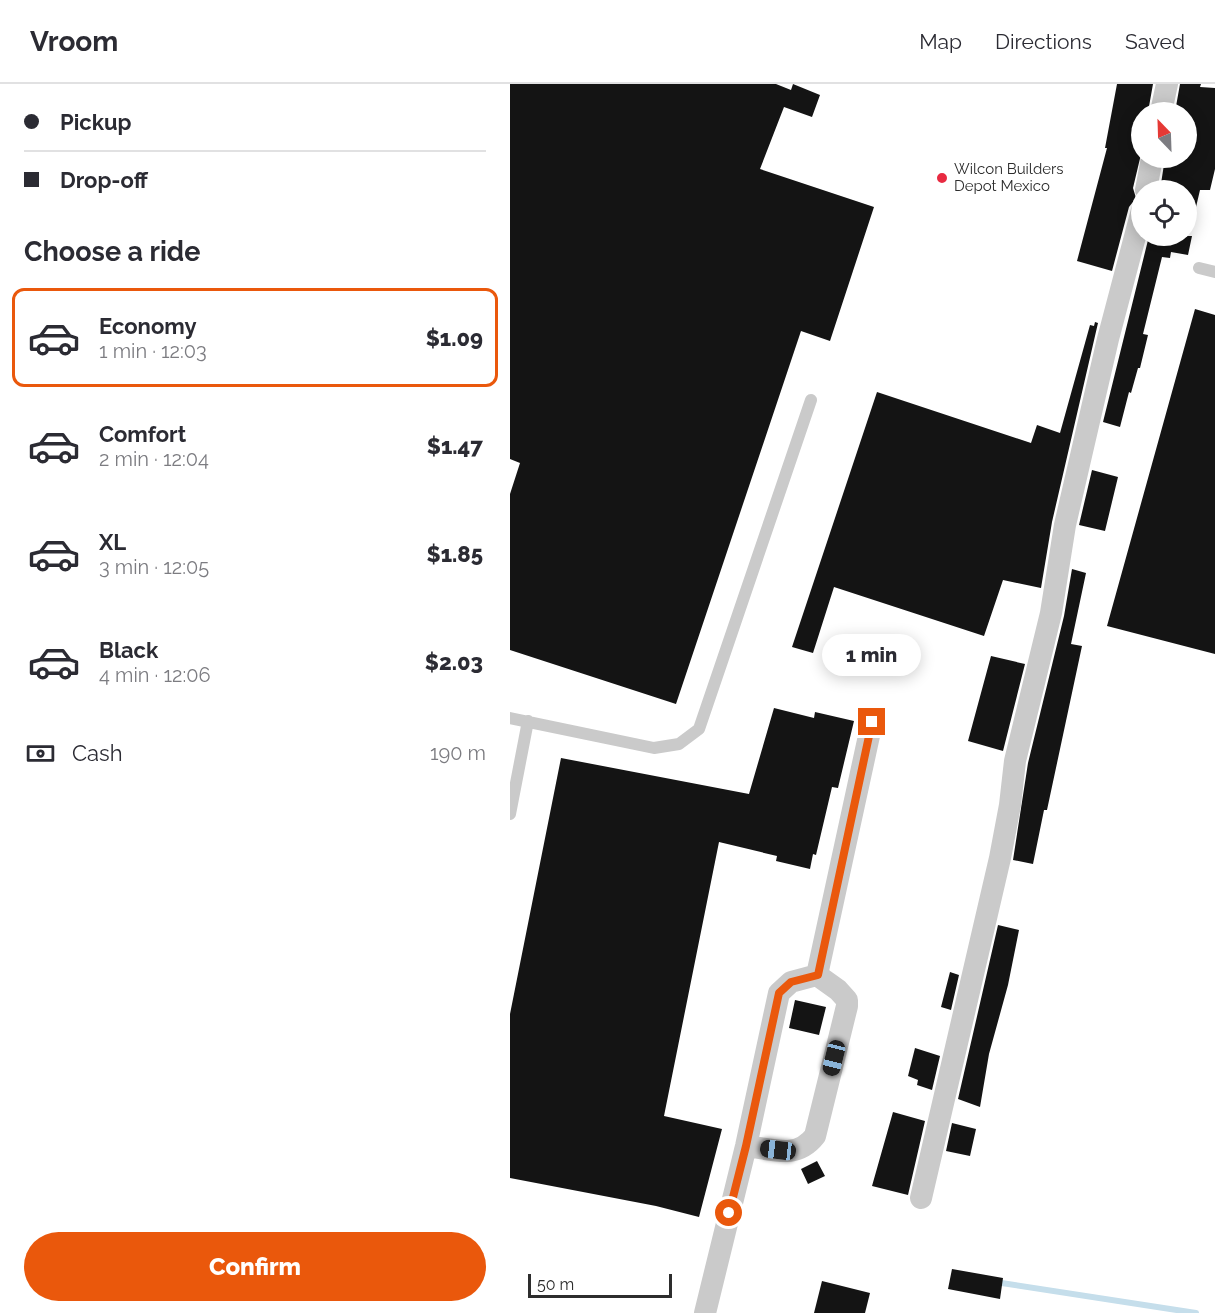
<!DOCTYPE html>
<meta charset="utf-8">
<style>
:root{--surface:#fff;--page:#f2f2f3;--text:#2b2b33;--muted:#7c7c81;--line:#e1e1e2;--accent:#ea580c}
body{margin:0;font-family:Raleway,sans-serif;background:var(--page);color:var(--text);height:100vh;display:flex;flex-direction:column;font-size:22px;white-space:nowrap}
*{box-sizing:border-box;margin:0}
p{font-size:20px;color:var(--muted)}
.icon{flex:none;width:33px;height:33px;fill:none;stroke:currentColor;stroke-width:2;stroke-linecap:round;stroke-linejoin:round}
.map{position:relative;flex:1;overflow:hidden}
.sheet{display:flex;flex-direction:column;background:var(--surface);width:510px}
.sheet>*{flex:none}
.banner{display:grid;align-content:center;height:132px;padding:0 24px;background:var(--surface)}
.needle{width:39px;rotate:337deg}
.tools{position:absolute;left:621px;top:18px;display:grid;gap:12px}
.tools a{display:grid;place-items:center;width:66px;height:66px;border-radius:50%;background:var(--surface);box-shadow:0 3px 15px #0003;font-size:30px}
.scale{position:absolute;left:18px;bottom:15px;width:144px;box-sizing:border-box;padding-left:6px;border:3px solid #2d2d2d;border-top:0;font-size:16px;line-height:21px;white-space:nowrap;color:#2d2d2d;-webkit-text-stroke:4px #fff;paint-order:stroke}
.end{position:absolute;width:27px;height:27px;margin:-14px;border:8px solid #ea580c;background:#fff;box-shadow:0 0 0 3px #fff}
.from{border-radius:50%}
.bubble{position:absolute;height:42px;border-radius:21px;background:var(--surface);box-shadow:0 3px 15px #0003;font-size:20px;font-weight:800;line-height:42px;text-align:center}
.car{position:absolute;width:18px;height:36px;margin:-18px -9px;border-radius:8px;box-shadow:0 0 4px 2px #0007;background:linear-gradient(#222 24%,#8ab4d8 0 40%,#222 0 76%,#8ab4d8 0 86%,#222 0)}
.banner b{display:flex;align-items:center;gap:21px;height:57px;font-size:22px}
.banner b+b{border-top:2px solid var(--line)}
.banner i{width:15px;height:15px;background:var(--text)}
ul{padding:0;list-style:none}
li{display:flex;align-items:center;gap:18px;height:99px;margin:0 12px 9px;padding:0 12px;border:3px solid transparent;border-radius:12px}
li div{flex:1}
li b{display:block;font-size:22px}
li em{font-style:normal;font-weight:800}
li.on{border-color:var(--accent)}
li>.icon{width:54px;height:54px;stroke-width:1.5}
h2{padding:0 24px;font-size:27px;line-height:72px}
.pay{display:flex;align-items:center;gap:15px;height:66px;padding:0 24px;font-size:22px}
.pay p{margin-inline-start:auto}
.button{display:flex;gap:12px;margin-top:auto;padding:12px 24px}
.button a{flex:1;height:69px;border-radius:36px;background:var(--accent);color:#fff;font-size:24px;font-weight:800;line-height:69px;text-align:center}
header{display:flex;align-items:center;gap:36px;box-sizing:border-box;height:84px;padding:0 30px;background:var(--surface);border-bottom:2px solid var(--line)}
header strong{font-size:28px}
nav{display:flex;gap:33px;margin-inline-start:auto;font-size:21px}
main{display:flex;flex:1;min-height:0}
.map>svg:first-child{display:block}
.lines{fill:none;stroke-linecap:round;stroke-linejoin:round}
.stream{stroke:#c5deeb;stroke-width:6}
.building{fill:#141414}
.lane{stroke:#cacaca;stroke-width:12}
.street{stroke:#cacaca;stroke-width:22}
.route{stroke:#ea580c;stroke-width:8}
.poi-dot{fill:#e82a41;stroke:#fff;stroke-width:2}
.labels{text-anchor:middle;stroke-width:6;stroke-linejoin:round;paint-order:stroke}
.poi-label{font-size:15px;fill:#2d2d2d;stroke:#fff;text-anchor:start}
</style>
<header>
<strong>Vroom</strong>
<nav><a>Map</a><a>Directions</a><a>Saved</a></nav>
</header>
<main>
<section class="sheet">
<div class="banner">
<b><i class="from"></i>Pickup</b>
<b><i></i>Drop-off</b>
</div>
<h2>Choose a ride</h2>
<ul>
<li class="on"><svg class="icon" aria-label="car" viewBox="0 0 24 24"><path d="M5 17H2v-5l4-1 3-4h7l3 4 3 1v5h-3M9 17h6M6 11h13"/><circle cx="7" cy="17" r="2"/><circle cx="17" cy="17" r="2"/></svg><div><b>Economy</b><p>1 min · 12:03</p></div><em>$1.09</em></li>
<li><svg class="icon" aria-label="car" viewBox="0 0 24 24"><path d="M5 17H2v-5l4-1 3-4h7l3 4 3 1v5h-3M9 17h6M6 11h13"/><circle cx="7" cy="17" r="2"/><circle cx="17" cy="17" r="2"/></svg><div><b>Comfort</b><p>2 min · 12:04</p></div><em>$1.47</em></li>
<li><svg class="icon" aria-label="car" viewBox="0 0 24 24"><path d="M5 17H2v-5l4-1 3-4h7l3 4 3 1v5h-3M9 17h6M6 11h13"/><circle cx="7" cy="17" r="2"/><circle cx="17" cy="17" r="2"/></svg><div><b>XL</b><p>3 min · 12:05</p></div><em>$1.85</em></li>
<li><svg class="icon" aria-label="car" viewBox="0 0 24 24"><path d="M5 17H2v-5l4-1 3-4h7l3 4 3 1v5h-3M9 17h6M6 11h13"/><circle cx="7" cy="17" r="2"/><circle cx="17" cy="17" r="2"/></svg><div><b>Black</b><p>4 min · 12:06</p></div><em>$2.03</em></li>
</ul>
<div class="pay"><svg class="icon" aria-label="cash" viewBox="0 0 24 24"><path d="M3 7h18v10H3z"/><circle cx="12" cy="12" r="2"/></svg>Cash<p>190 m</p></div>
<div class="button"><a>Confirm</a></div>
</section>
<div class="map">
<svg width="705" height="1229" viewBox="0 0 705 1229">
<rect width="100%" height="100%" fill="#fff"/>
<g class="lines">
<path class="stream" d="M485 1198 686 1229"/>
</g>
<path class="building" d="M0 0H266L281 6 283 0 310 11 302 33 274 23 250 85 364 123 320 257 291 247 166 620 0 566V410L10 379 0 375Z
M607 0H643L638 28H632V66L623 104 626 114 619 123 602 187 567 177 597 64H595Z
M670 0H691L690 3 705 4V85L700 106H690L683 136H676V106H650L655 74H676V28H665Z
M639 152H682L678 171 661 168 660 174 652 173 633 250 638 251 630 284H628L621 309 619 308 610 343 593 338Z
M685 225 705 231V570L597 542Z
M585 238 588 239 542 438 531 504 493 496 474 552 324 503 303 569 282 563 367 308 521 359 527 341 550 349 580 241 584 242Z
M582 386 608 393 595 447 569 441Z
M562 485 576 489 561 560 572 562 537 726H534L523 780 503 776 518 679 554 532Z
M481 572 515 580 493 667 458 657Z
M264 624 304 634 305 628 344 637 328 704 322 703 306 771 303 770 300 785 266 777 267 772 209 758 154 1032 212 1045 189 1133 146 1122 0 1094V930L51 674 239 710Z
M488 841 509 846 498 901 479 970 470 1023 448 1015Z
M440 888 449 891 441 926 431 923Z
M285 916 316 923 309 951 279 944Z
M405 964 430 972 422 1006 407 1001 408 996 398 992Z
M383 1028 415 1037 398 1111 362 1102Z
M442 1039 466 1045 460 1072 436 1067Z
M307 1077 315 1092 298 1100 291 1085Z
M442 1185 493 1194 490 1215 438 1205Z
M312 1197 360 1209 355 1229H304Z"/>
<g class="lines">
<path class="lane" d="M689 184 705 188
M0 634 144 664 169 660 189 645 301 316
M0 730 18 637"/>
<path class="street" d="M651 28 657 0
M636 106 642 74
M307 891 362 638
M236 1062C263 1065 286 1076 305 1052L337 922V916L328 906 307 891
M411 1114 490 774 500 721 505 677 541 529 555 441 598 255 632 126
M195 1229 236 1062 269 909 281 898 307 891"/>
</g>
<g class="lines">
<path class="route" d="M219 1129 236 1062 269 909 281 898 308 891 362 638"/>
</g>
<circle class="poi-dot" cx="432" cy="94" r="6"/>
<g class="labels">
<g class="poi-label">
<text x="444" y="90">Wilcon Builders<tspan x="444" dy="17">Depot Mexico</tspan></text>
</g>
</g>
</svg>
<div class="tools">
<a><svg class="needle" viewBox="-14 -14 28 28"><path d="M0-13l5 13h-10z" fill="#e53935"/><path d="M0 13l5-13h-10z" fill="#7c7c81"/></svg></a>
<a><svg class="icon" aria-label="locate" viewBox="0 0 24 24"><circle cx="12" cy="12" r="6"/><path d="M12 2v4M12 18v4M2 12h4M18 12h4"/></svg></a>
</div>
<div class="scale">50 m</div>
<i class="end from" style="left:219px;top:1129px"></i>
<i class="end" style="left:362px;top:638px"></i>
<div class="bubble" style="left:312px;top:550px;width:99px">1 min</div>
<i class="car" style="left:324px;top:974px;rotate:194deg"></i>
<i class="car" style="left:268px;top:1066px;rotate:277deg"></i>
</div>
</main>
